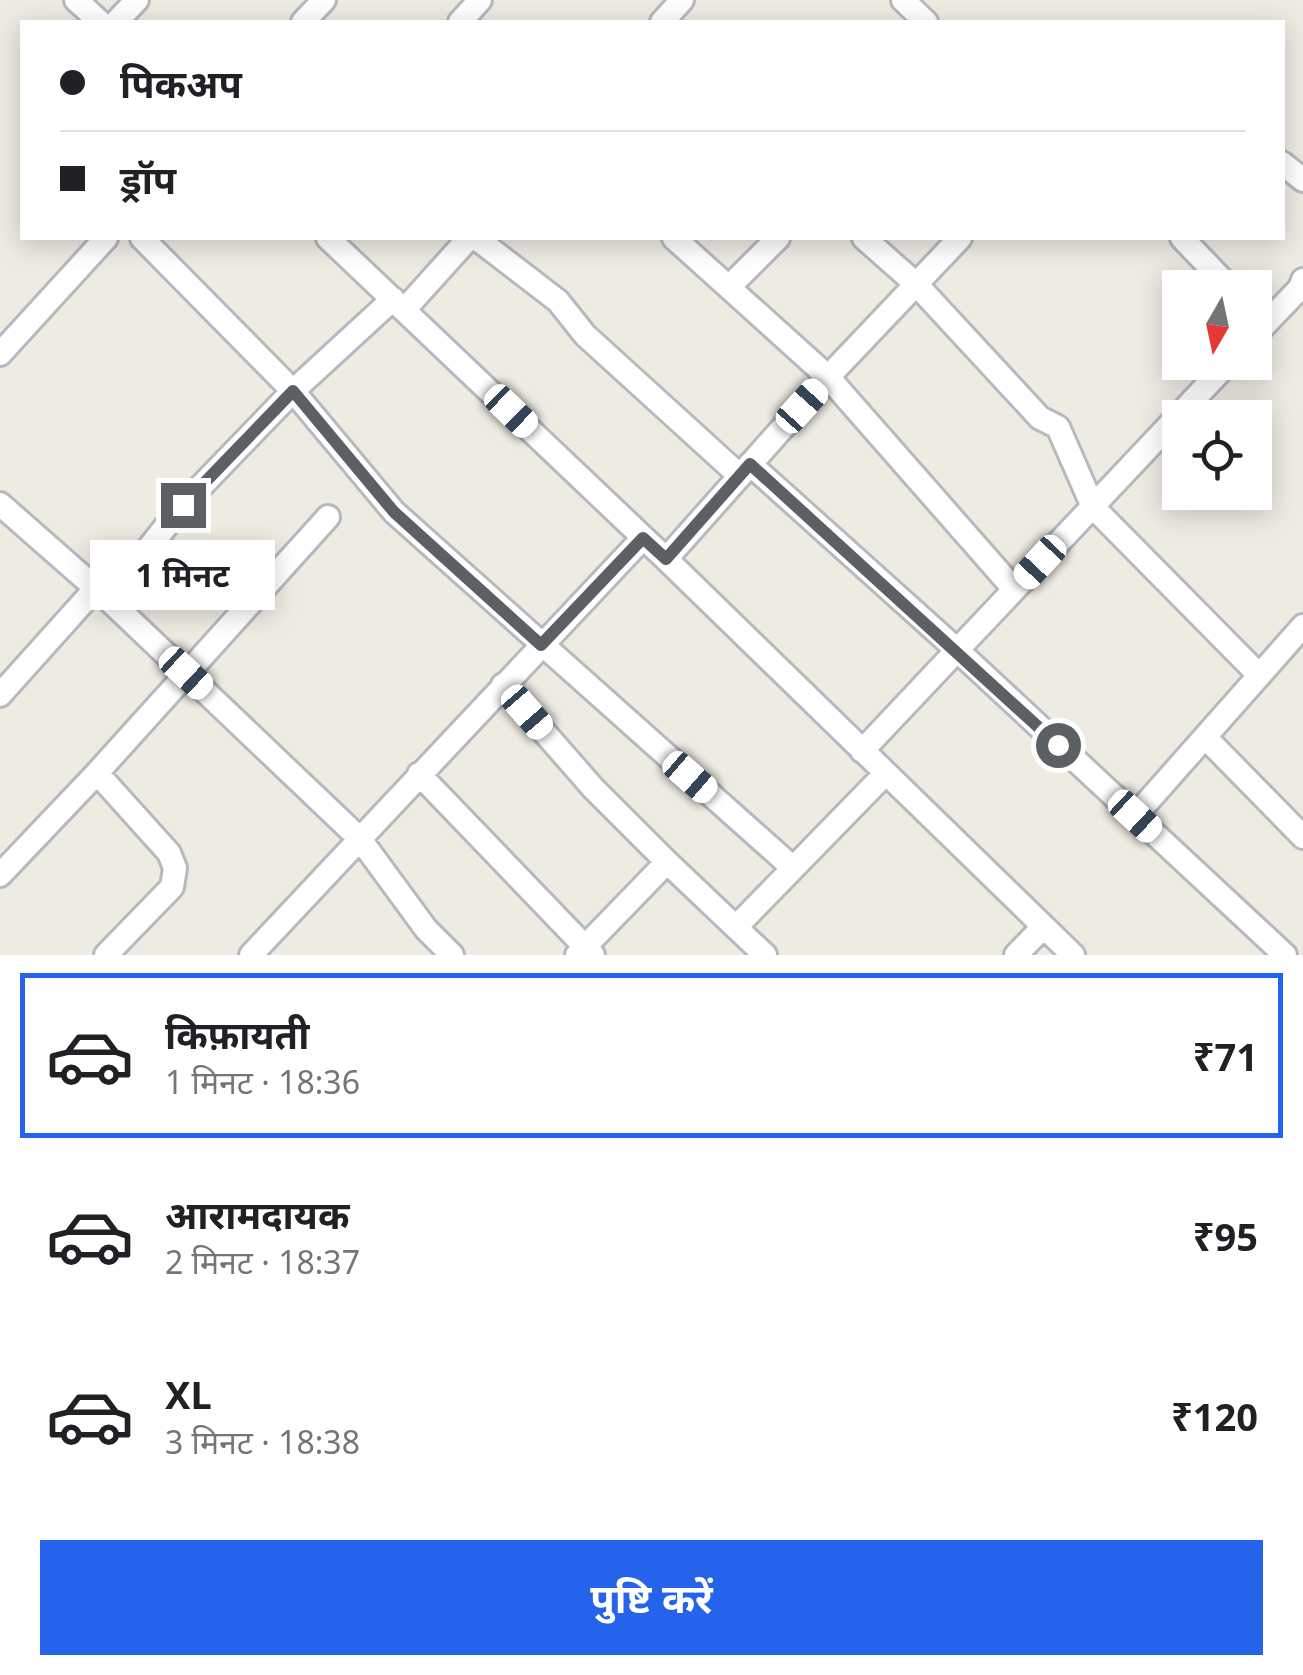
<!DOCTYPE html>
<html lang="hi">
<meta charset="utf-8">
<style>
:root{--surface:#fff;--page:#f6f6f6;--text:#202124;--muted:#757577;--line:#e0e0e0;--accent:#2563eb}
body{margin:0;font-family:"Noto Sans","Noto Sans Devanagari",sans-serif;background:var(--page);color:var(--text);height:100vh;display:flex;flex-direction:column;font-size:38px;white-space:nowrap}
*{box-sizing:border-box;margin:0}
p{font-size:32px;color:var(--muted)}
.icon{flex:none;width:55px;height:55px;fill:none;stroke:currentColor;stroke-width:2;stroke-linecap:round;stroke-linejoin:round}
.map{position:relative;height:955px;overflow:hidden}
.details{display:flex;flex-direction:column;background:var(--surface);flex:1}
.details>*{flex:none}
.banner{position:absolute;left:20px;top:20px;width:1265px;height:220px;border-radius:0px;box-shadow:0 5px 25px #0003;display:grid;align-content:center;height:220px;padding:0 40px;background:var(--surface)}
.needle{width:65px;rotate:189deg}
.tools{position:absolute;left:1162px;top:270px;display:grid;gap:20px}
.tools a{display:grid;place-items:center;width:110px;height:110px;border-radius:0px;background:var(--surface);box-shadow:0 5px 25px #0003;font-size:50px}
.end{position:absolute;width:45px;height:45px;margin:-22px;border:12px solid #5b6064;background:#fff;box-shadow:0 0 0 5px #fff}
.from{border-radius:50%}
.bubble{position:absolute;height:70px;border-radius:0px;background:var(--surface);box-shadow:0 5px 25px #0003;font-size:32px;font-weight:700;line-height:70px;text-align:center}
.car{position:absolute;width:30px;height:60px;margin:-30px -15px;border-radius:12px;box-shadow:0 0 8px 2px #0007;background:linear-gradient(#fff 24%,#345 0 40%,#fff 0 76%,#345 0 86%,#fff 0)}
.banner b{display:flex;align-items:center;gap:35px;height:95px;font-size:38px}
.banner b+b{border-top:2px solid var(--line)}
.banner i{width:25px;height:25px;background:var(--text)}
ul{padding:18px 0 0;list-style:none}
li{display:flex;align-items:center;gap:30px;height:165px;margin:0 20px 15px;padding:0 20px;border:5px solid transparent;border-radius:0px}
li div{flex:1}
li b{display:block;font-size:38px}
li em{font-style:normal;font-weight:700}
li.selected{border-color:var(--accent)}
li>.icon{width:90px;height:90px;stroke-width:1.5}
.cta{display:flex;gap:20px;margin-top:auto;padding:20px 40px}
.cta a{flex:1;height:115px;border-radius:0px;background:var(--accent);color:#fff;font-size:40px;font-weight:700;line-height:115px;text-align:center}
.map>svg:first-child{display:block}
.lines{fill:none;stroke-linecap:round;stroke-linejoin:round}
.minor-casing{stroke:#b6b9bd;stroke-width:28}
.minor{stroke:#fff;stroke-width:22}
.route{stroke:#5b6064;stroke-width:12}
</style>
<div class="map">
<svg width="1303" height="955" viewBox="0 0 1303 955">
<rect width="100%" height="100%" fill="#eeebe3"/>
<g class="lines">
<g class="minor-casing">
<path id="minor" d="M76 0 100 22
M903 0 926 22
M116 22 137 0
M303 22 324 0
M460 22 480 0
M662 22 682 0
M1282 163 1303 180
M142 238 293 391 394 512 793 868
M328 238 666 559 1073 955
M476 238 558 301 585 335 740 476
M674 238 828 377 1014 589
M864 238 916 284 1040 418 1058 427 1093 507 1259 675
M1182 238 1230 288
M729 287 778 238
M405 309 469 238
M1255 335 1300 288 1303 280
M0 354 106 238
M750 464 957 650 1285 955
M0 504 108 599 360 839 426 929 452 955
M666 559 828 377 960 238
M108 599 183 505 293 391 393 299
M503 685 593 788 667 862 765 955
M0 695 96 588
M1205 737 1303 837
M862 751 1229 362
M97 773 169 853 175 868 172 887 106 955
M419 774 593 955
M1135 816 1303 626
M0 875 97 773 328 517
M736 927 886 773
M251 955 643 538
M577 955 667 862
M1016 955 1043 927"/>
</g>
<use href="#minor" class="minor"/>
</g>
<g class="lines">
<path class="route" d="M183 505 293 391 394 512 541 645 643 538 666 559 750 464 1058 745"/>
</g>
</svg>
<div class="tools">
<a><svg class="needle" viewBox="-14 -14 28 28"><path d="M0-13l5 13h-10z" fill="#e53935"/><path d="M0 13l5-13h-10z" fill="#757577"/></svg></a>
<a><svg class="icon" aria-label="locate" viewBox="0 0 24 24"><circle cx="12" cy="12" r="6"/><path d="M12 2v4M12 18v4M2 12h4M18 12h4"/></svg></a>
</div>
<i class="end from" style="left:1058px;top:745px"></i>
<i class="end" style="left:183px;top:505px"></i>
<div class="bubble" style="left:90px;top:540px;width:185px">1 मिनट</div>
<i class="car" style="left:802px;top:406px;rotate:42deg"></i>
<i class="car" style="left:511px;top:411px;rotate:134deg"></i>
<i class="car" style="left:1040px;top:562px;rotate:223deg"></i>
<i class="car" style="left:186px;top:673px;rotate:133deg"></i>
<i class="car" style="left:527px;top:712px;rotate:139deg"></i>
<i class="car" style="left:690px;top:777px;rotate:131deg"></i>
<i class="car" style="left:1135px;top:816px;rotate:133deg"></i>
<div class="banner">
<b><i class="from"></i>पिकअप</b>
<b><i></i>ड्रॉप</b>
</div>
</div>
<section class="details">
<ul>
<li class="selected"><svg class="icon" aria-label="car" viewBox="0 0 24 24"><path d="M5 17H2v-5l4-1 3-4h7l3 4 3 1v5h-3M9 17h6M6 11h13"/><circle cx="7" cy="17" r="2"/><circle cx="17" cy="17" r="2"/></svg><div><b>किफ़ायती</b><p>1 मिनट · 18:36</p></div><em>₹71</em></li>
<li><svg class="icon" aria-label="car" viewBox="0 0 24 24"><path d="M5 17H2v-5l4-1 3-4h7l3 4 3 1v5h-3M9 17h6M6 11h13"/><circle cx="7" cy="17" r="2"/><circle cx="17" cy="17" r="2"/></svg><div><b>आरामदायक</b><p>2 मिनट · 18:37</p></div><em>₹95</em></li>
<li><svg class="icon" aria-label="car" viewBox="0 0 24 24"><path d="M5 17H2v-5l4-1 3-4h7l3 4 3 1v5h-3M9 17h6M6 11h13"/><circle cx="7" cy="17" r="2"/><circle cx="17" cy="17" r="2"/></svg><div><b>XL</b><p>3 मिनट · 18:38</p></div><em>₹120</em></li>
</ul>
<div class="cta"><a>पुष्टि करें</a></div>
</section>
